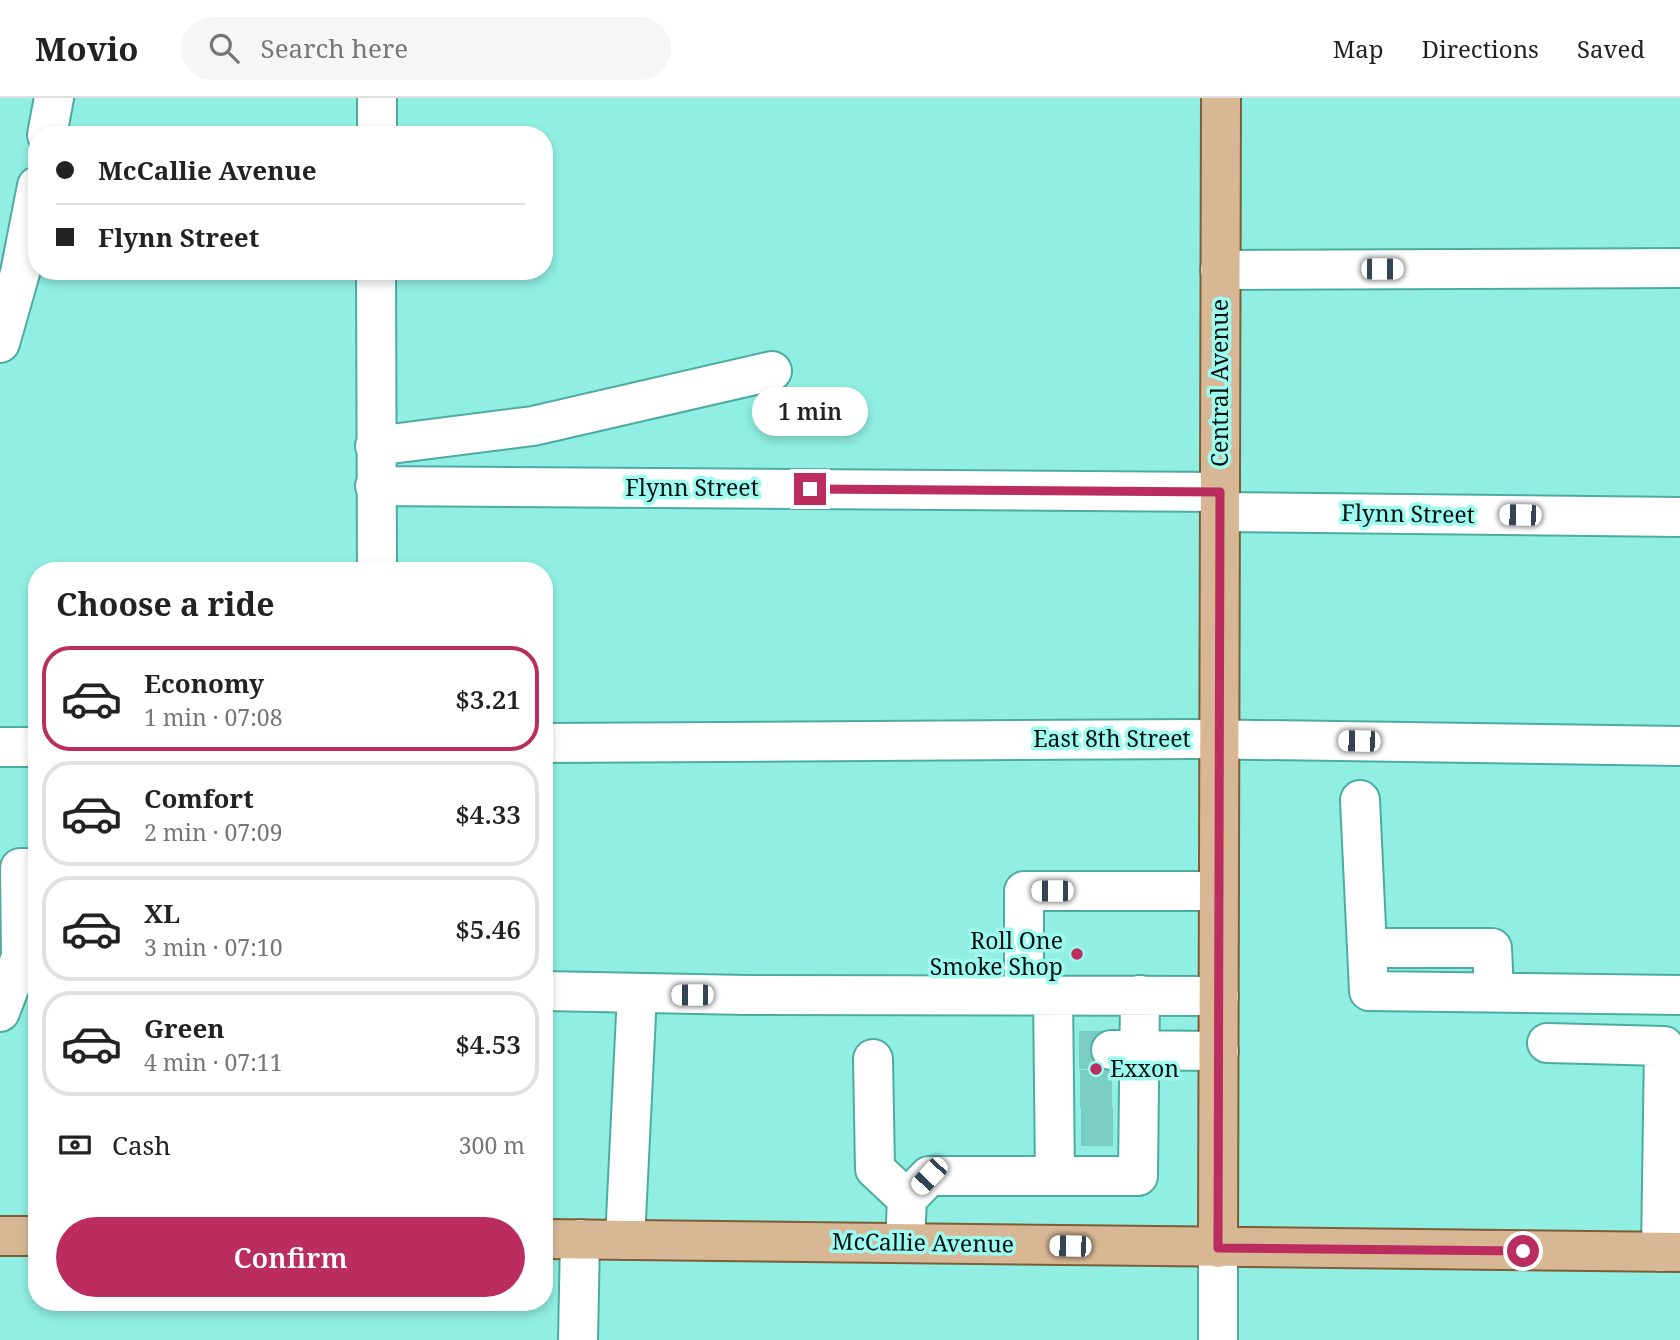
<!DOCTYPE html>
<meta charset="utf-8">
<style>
:root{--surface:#fff;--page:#f6f6f6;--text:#222;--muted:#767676;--line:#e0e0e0;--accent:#bb2d5e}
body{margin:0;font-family:"Noto Serif",serif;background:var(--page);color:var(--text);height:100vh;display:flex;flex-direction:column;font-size:26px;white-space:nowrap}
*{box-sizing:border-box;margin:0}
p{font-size:23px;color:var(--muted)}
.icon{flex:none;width:38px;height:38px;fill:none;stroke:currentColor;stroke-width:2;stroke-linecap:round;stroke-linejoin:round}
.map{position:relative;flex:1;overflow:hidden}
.details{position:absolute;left:28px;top:464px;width:525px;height:749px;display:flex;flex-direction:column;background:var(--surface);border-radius:28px;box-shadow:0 4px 10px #0003}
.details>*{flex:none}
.guide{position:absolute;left:28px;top:28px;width:525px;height:154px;border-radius:28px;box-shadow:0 4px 10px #0003;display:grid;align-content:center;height:154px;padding:0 28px;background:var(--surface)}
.end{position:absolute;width:32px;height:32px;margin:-16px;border:9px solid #bb2d5e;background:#fff;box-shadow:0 0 0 4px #fff}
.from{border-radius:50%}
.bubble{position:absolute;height:49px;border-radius:24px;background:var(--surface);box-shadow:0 4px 10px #0003;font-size:23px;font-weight:600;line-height:49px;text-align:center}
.car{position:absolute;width:21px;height:42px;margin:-21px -10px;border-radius:9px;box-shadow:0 0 5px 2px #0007;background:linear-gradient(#fff 24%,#345 0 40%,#fff 0 76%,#345 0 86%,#fff 0)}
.guide b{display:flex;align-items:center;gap:24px;height:66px;font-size:26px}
.guide b+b{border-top:2px solid var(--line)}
.guide i{width:18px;height:18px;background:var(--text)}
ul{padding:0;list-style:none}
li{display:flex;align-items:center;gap:21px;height:105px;margin:0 14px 10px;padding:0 14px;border:4px solid var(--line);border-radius:28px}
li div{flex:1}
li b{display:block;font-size:26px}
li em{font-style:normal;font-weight:600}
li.on{border-color:var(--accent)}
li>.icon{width:63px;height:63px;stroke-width:1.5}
h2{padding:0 28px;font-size:32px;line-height:84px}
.pay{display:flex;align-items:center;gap:18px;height:77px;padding:0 28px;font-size:26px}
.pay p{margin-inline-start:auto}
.cta{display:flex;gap:14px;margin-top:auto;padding:14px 28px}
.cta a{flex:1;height:80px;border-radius:42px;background:var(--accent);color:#fff;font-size:28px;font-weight:600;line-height:80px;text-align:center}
header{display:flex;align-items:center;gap:42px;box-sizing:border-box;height:98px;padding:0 35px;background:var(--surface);border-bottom:2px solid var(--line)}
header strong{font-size:33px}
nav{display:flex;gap:38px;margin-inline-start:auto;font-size:24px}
.search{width:490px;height:63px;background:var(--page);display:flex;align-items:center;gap:18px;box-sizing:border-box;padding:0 24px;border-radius:38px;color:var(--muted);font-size:26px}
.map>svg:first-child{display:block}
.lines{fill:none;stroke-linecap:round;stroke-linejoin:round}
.minor-tunnel{stroke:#7acdc2;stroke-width:38;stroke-dasharray:38 19;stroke-linecap:butt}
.minor-casing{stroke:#4daca1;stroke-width:42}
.major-casing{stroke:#7c5e37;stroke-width:42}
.minor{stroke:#fff;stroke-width:38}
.major{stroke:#d8b794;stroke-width:38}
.route{stroke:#bb2d5e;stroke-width:9}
.poi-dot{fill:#bb2d5e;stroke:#9efbef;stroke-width:2.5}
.labels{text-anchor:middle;stroke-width:7;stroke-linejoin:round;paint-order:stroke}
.street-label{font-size:23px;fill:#00110f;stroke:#9efbef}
.poi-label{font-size:23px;fill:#00110f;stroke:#9efbef;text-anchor:end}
</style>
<header>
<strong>Movio</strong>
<div class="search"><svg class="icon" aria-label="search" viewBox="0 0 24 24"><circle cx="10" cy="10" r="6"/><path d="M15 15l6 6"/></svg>Search here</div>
<nav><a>Map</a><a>Directions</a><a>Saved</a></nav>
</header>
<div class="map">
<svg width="1680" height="1242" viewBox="0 0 1680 1242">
<rect width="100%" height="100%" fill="#90eee2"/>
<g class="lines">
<path class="minor-tunnel" d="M1079 952H1111
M1080 991H1112
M1081 1029H1113"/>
<g class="minor-casing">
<path id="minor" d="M47 37 54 0
M377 37V0
M1220 172 1680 170
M376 173 377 472
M0 245 20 175 37 88
M375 348 533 328 772 273
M375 388 1220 394
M1220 414 1680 419
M544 645 1193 641 1680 648
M0 649H37
M1360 702 1369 893 1680 897
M1368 850H1492L1494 894
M544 893 747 897 1219 898
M1024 897V793H1219
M1053 897 1055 1078H1138L1140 897
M0 914 21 859 20 770H37
M1547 945 1664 948 1661 1154
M1111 952 1219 953
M873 961 875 1071 907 1101
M625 1142 637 896
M905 1145 907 1101 929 1078H1055
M578 1242 580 1141
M1218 1242V1150"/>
</g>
<g class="major-casing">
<path id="major" d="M0 1138H37
M544 1141 1680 1154
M1218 1150 1221 0"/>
</g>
<use href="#minor" class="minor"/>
<use href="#major" class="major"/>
</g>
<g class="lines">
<path class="route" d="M810 391 1220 394 1218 1150 1523 1153"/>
</g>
<g class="poi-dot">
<circle cx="1077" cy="856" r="7"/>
<circle cx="1096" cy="971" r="7"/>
</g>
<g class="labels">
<g class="street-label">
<text transform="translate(1220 285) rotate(-90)" y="8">Central Avenue</text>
<text x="692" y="398">Flynn Street</text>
<text transform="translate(1408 416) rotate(1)" y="8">Flynn Street</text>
<text x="1112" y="649">East 8th Street</text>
<text transform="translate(923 1145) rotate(1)" y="8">McCallie Avenue</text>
</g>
<g class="poi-label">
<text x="1063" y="851">Roll One<tspan x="1063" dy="26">Smoke Shop</tspan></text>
<text x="1110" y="979" text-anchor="start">Exxon</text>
</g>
</g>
</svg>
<i class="end from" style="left:1523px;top:1153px"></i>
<i class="end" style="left:810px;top:391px"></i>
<div class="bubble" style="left:752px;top:289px;width:116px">1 min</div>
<i class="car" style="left:1382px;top:171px;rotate:90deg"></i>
<i class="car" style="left:1520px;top:417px;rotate:271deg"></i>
<i class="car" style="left:1359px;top:643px;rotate:271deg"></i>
<i class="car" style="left:1052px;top:793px;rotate:270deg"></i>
<i class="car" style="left:692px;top:897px;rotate:270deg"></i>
<i class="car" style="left:929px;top:1078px;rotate:223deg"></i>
<i class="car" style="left:1070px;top:1148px;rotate:271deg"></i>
<div class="guide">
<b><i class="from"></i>McCallie Avenue</b>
<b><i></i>Flynn Street</b>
</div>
<section class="details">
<h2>Choose a ride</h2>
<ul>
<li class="on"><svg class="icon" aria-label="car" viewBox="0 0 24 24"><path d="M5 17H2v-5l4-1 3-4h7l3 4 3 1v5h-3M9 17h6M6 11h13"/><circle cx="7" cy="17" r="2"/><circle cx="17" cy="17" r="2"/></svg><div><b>Economy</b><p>1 min · 07:08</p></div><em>$3.21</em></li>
<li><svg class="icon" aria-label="car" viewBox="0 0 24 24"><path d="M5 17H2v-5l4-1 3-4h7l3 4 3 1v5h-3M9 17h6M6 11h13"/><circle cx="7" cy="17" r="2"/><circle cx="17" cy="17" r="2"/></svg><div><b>Comfort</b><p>2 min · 07:09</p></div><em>$4.33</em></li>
<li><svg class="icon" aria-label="car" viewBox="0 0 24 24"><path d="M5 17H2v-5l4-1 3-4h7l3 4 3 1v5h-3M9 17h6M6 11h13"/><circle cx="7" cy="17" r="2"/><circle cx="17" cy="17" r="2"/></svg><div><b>XL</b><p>3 min · 07:10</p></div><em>$5.46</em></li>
<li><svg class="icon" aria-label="car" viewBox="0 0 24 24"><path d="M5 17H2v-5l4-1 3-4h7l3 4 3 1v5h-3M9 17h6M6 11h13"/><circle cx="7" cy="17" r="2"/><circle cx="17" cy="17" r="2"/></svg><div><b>Green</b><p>4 min · 07:11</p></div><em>$4.53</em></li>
</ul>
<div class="pay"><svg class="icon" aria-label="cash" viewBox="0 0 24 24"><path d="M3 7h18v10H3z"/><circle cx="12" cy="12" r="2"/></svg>Cash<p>300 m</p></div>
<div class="cta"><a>Confirm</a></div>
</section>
</div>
